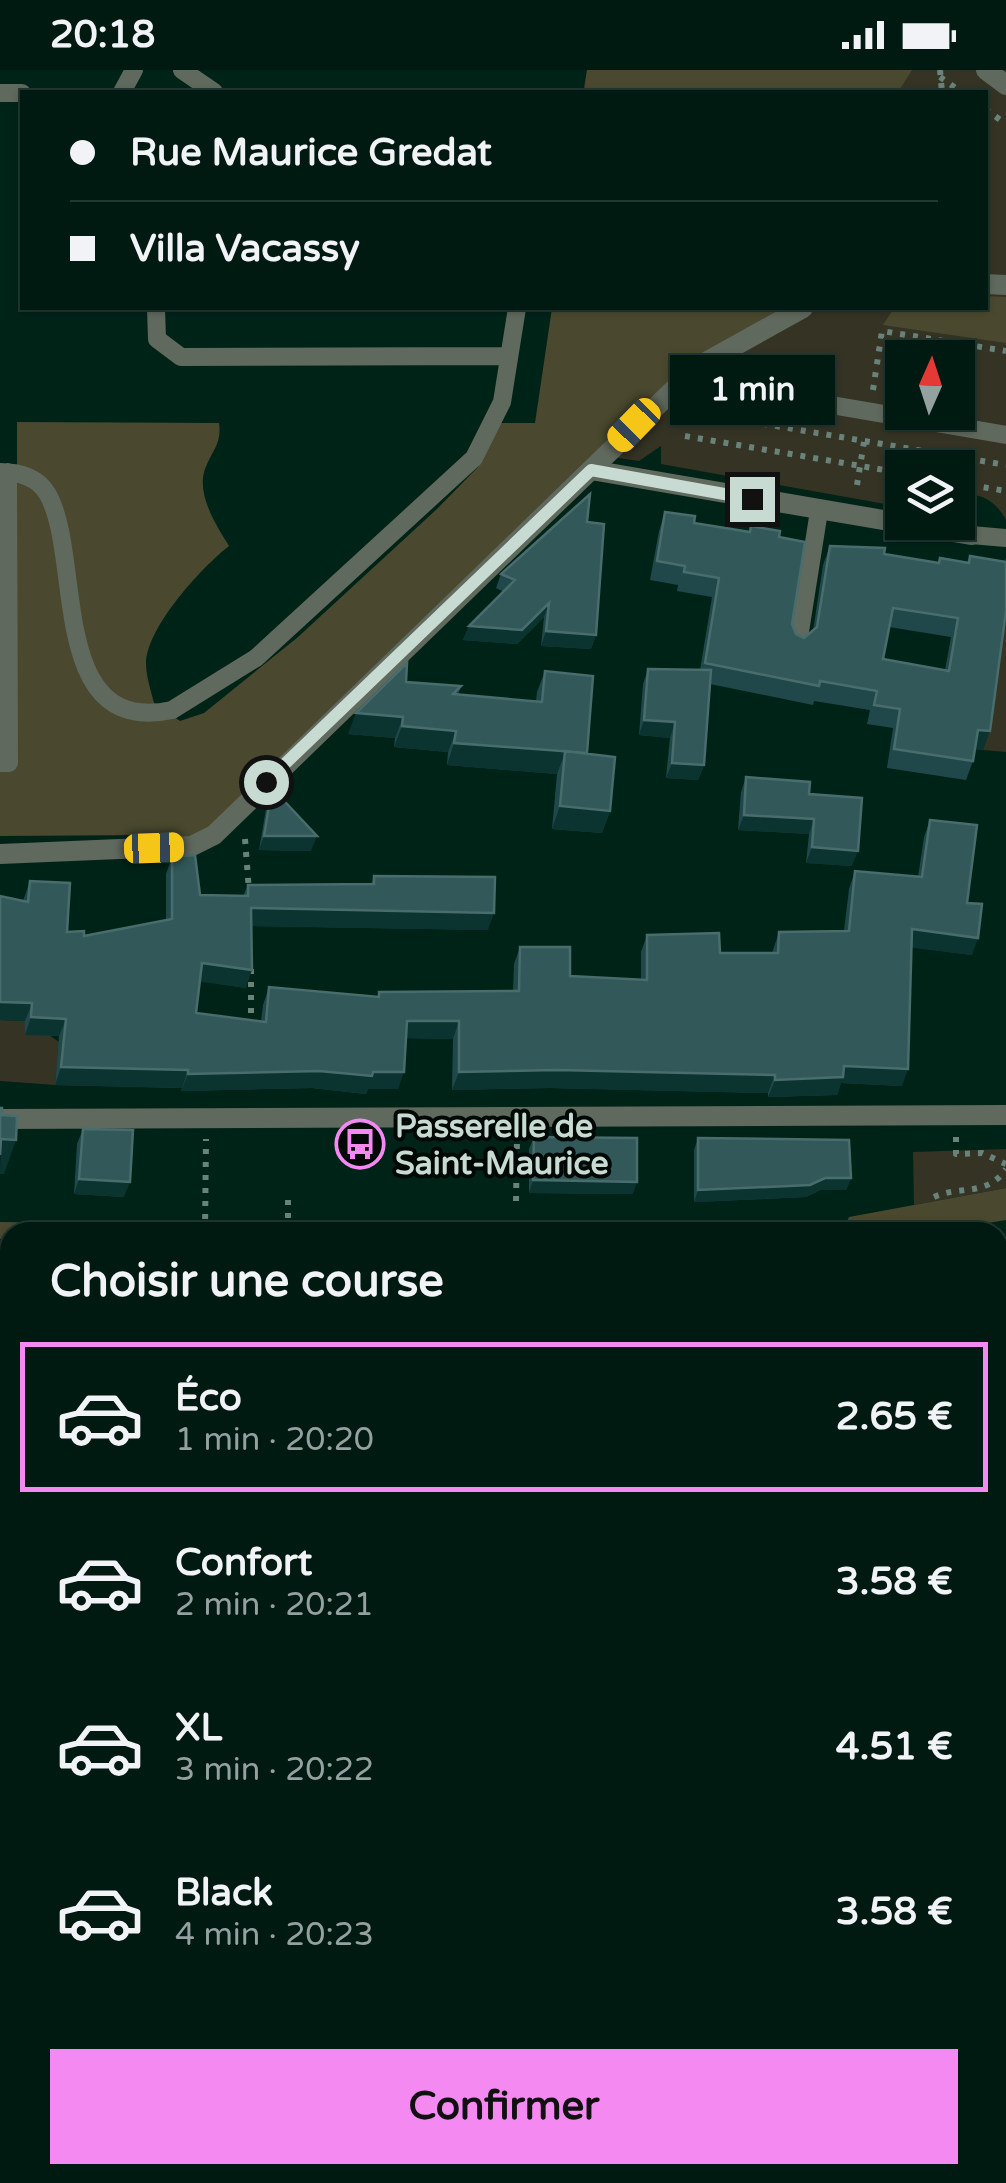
<!DOCTYPE html>
<html lang="fr">
<meta charset="utf-8">
<style>
:root{--surface:#001a12;--page:#0a231b;--text:#f1f3f6;--muted:#95a19f;--line:#223832;--accent:#f489f1}
body{margin:0;font-family:"Varela Round",sans-serif;background:var(--page);color:var(--text);height:100vh;display:flex;flex-direction:column;font-size:38px;white-space:nowrap}
*{box-sizing:border-box;margin:0}
p{font-size:32px;color:var(--muted)}
.icon{flex:none;width:55px;height:55px;fill:none;stroke:currentColor;stroke-width:2;stroke-linecap:round;stroke-linejoin:round}
.map{position:relative;flex:1;overflow:hidden}
.details{position:absolute;left:0px;top:1152px;width:1008px;height:962px;display:flex;flex-direction:column;background:var(--surface);border-radius:30px 30px 0 0;box-shadow:0 2px 8px #0004,0 0 0 2px var(--line)}
.details>*{flex:none}
.hud{position:absolute;left:20px;top:20px;width:968px;height:220px;border-radius:0px;box-shadow:0 2px 8px #0004,0 0 0 2px var(--line);display:grid;align-content:center;height:220px;padding:0 50px;background:var(--surface)}
.needle{width:65px;rotate:3deg}
.fabs{position:absolute;left:885px;top:270px;display:grid;gap:20px}
.fabs a{display:grid;place-items:center;width:90px;height:90px;border-radius:0px;background:var(--surface);box-shadow:0 2px 8px #0004,0 0 0 2px var(--line);font-size:50px}
.end{position:absolute;width:45px;height:45px;margin:-22px;border:12px solid #c8dbd3;background:#111;box-shadow:0 0 0 5px #111}
.from{border-radius:50%}
.bubble{position:absolute;height:70px;border-radius:0px;background:var(--surface);box-shadow:0 2px 8px #0004,0 0 0 2px var(--line);font-size:32px;font-weight:800;line-height:70px;text-align:center}
.car{position:absolute;width:30px;height:60px;margin:-30px -15px;border-radius:12px;box-shadow:0 0 8px 2px #0007;background:linear-gradient(#f5c518 24%,#345 0 40%,#f5c518 0 76%,#345 0 86%,#f5c518 0)}
.hud b{display:flex;align-items:center;gap:35px;height:95px;font-size:38px}
.hud b+b{border-top:2px solid var(--line)}
.hud i{width:25px;height:25px;background:var(--text)}
ul{padding:0;list-style:none}
li{display:flex;align-items:center;gap:30px;height:150px;margin:0 20px 15px;padding:0 30px;border:5px solid transparent;border-radius:0px}
li div{flex:1}
li b{display:block;font-size:38px}
li em{font-style:normal;font-weight:800}
li.selected{border-color:var(--accent)}
li>.icon{width:90px;height:90px;stroke-width:1.5}
h2{padding:0 50px;font-size:45px;line-height:120px}
.cta{display:flex;gap:20px;margin-top:auto;padding:20px 50px}
.cta a{flex:1;height:115px;border-radius:0px;background:var(--accent);color:#111;font-size:40px;font-weight:800;line-height:115px;text-align:center}
.status{display:flex;justify-content:space-between;align-items:center;height:70px;padding:0 50px;background:var(--surface);direction:ltr}
.status svg{height:28px;fill:currentColor}
.map>svg:first-child{display:block}
.green{fill:#343324;fill-rule:evenodd}
.forest{fill:#4a492f}
.water{fill:#45606f;stroke:#6c858d;stroke-width:2.5}
.lines{fill:none;stroke-linecap:round;stroke-linejoin:round}
.path{stroke:#69837a;stroke-width:6;stroke-dasharray:5 8;stroke-linecap:butt}
.service{stroke:#60695d;stroke-width:18}
.minor{stroke:#60695d;stroke-width:20}
.tertiary{stroke:#60695d;stroke-width:20}
.motorway{stroke:#c1d7b9;stroke-width:30}
.wall{fill:#20484a;fill-rule:evenodd}
.shaded-wall{fill:#0b3330}
.building{fill:#325859;stroke:#496c6c;stroke-width:2.5;fill-rule:evenodd}
.route{stroke:#c8dbd3;stroke-width:12}
.labels{text-anchor:middle;stroke-width:8;stroke-linejoin:round;paint-order:stroke}
.poi-label{font-size:32px;font-weight:bold;fill:#c8dbd3;stroke:#000905;text-anchor:start}
</style>
<div class="status"><b>20:18</b><svg viewBox="0 0 49 12"><path d="M0 12V9h3v3zM5 12V6h3v6zM10 12V3h3v9zM15 12V0h3v12zM26 1h20v11H26zM47 4h2v5h-2z"/></svg></div>
<div class="map">
<svg width="1006" height="2113" viewBox="0 0 1006 2113">
<rect width="100%" height="100%" fill="#002318"/>
<path class="green" d="M587 0H1006V450C996 431 979 420 958 427V398H902V437L661 394V376L639 391 577 382 552 238H985V22H583ZM902 288H958V342H902Z
M1006 508V682L983 680Z
M0 950 25 951V965H49L59 972 55 1015 0 1011Z
M1006 1079V1118L914 1135 913 1082Z
M0 1545 10 1546V1935L0 1936Z"/>
<path class="forest" d="M587 0H912L898 22H584Z
M985 226 1006 227V273L883 255 894 238H985Z
M552 238H784L697 297 192 776 152 765 0 766V698L17 697V352L219 353C222 374 212 380 205 399 196 424 216 455 229 476 201 498 147 557 146 593 146 606 151 621 154 633L180 651 204 643 298 567 438 438 478 397 499 353H535Z
M1006 1118V1150L933 1162H842L849 1147Z
M0 1152 176 1154 180 1162H10V1169H0Z
M0 1545 10 1546V1655L0 1653Z
M998 1558H1006V1718L998 1721Z"/>
<path class="water" d="M1006 1718V2111L0 2113V1936L10 1935V2105H998V1721Z"/>
<g class="lines">
<path class="path" d="M940 0 942 22
M940 7 961 22
M985 39 1006 54
M873 320 882 261 1006 281
M711 345 1006 395
M685 366 902 403
M958 413 1006 421
M857 415 864 372
M245 769 249 821
M251 956V899
M956 1067V1084L982 1083 1006 1094
M934 1127C960 1115 987 1127 1006 1099
M288 1130V1162
M516 1131 517 1069
M205 1162 206 1069
M0 1626 10 1627
M998 1646 1006 1642
M0 1895H10"/>
<path class="service" d="M182 0 214 22
M122 22 134 0
M0 23H22
M156 238 157 269 181 287 509 286
M749 321 1006 365
M0 402C18 402 37 407 47 423 84 485 46 667 172 640L256 588 474 388 502 332 517 238
M971 465 1006 468
M798 574 819 441
M0 693H9L8 402"/>
<path class="minor" d="M985 214 1006 215
M591 400 971 465
M0 784 192 776 214 765 697 297 803 238"/>
<path class="tertiary" d="M986 0 1006 15
M0 1049 1006 1045"/>
<path class="motorway" d="M0 1372H10
M998 1383H1006
M0 1469H10
M998 1483 1006 1484"/>
</g>
<path class="wall" d="M665 442 694 453 749 462 751 456 779 467 792 554 796 564 804 568 813 561 823 495 830 476 938 493 940 488 967 492 970 486 1005 492 1006 487V541L983 680 975 679 973 691 966 710 887 698 893 658 867 654 870 640 814 631 813 635 710 614 704 695 698 710 666 708 670 668 639 665 643 614 648 599 700 600 712 527 677 521 678 515 650 510 659 461ZM889 557 951 567 945 600 883 589Z
M587 452 596 565 591 579 541 576 544 547 517 574 463 570 469 556 504 522 496 518 501 504Z
M545 601 587 683 610 741 602 763 552 759 557 704 447 695 448 682 394 677 395 668 348 664 406 612 461 616 458 625 536 631 537 622Z
M746 707 809 724 852 796 806 793 809 764 738 760 741 722Z
M272 718 311 781 259 780 267 733Z
M930 750 967 833 972 885 911 877 902 1016 841 1013 837 1025 768 1027V1023L550 1018 452 1020 453 969 406 968 398 1019H368L366 1024 312 1018 181 1021 182 1018 55 1015 59 966 25 965 23 831 30 811 67 862 84 866 166 850V804L172 787 200 825 243 826 248 815 371 814 374 806 488 860 252 856 246 918 200 911 196 943 261 951 263 935 269 917 377 927 379 922 513 921 514 894 520 877 570 906 641 910V882L647 865 720 883H772L779 862 844 861 849 819 855 801 918 807 924 767Z
M83 1059 124 1127 74 1124 77 1074Z
M534 1067 633 1124 529 1123V1079Z
M698 1068 851 1108 846 1120H820L806 1127 694 1132V1080Z"/>
<path class="shaded-wall" d="M549 533 544 547 517 574 463 570 469 556Z
M546 561 596 565 591 579 541 576Z
M356 643 403 647 395 668 348 664Z
M644 650 675 652 670 668 639 665Z
M402 656 456 661 448 682 394 677Z
M978 660 990 661 983 680 972 679Z
M454 673 565 682 557 704 447 695Z
M672 693 704 695 698 710 666 708Z
M560 736 610 741 602 763 552 759Z
M744 745 814 749 809 764 738 760Z
M264 766H317L311 781 259 780Z
M812 777 858 781 852 796 806 793Z
M251 838 494 843 488 860 245 856Z
M912 859 978 868 972 885 905 877Z
M202 893 252 900 246 918 195 911Z
M0 932 32 933 25 951 0 950Z
M31 947 66 949 59 966 25 965Z
M407 951H459L453 969 400 968Z
M844 996 908 999 902 1016 841 1013 837 1025 768 1027 775 1010Z
M61 997 188 1000 182 1018 55 1015Z
M557 1000 775 1005 768 1023 550 1018 452 1020 459 1002Z
M319 1001 404 1002 398 1019H368L366 1024 312 1018 181 1021 188 1004Z
M1 1069 16 1070 4 1104H0Z
M825 1108H851L846 1120H820L806 1127 694 1132 698 1120Z
M79 1109 130 1112 124 1127 74 1124Z
M533 1110 637 1112 633 1124 529 1123Z"/>
<path class="building" d="M590 424 587 452 604 454 596 565 546 561 549 533 522 560 469 556 515 510 501 504Z
M665 442 695 446 694 453 750 462 751 456 780 461 779 467 805 472 792 554 796 564 804 568 817 557 830 476 885 478 884 484 939 493 940 488 969 493 970 486 1006 492V541L990 661 978 660 973 691 894 679 900 639 874 635 877 621 820 611 819 616 705 593 719 508 684 502 685 496 657 491ZM893 538 958 548 949 601 883 589Z
M407 593 406 612 461 616 453 624 542 632 545 601 593 606 587 683 454 673 456 661 402 656 403 647 356 643Z
M648 599 711 600 704 695 672 693 675 652 644 650Z
M565 681 615 687 610 741 560 736Z
M746 707 810 712 809 724 862 728 858 781 812 777 814 749 744 745Z
M272 718 317 766H264Z
M930 750 977 755 967 833 982 834 978 868 912 859 908 999 844 996 843 1007 775 1010V1005L557 1000 459 1002V951H407L404 1002H373L372 1006 319 1001 188 1004V1000L61 997 66 949 31 947 32 933 0 932V826L28 832 30 811 70 813 67 862 84 861V866L172 849V787L195 785 200 825 248 826V815L374 814V806L495 807 494 843 251 838 252 900 202 893 196 943 266 952 269 917 379 927V922L519 921 520 877H570V906L647 910V865L719 863 720 883H778L779 862 849 861 855 801 922 807Z
M0 1038H2V1045L17 1046 16 1070 1 1069 0 1085Z
M83 1059 133 1060 130 1112 79 1109Z
M534 1067 637 1068V1112L533 1110Z
M698 1068 849 1070 851 1108H825L810 1115 698 1120Z"/>
<g class="lines">
<path class="route" d="M266 712 591 400 752 429"/>
</g>
<defs>
<g id="bus-ring" transform="scale(2.5)"><circle r="9.5" fill="#000905" stroke="#f489f1" stroke-width="1.5"/><path d="M-5-6H5V4H4V6H2V4H-2V6H-4V4H-5ZM-3.5-4V0h7V-4ZM-3.5 1.2v1.5H-2V1.2ZM2 1.2v1.5H3.5V1.2Z" fill="#f489f1"/></g>
</defs>
<g fill-rule="evenodd">
<use href="#bus-ring" x="360" y="1074"/>
</g>
<g class="labels">
<g class="poi-label">
<text x="395" y="1067">Passerelle de<tspan x="395" dy="37">Saint-Maurice</tspan></text>
</g>
</g>
</svg>
<div class="fabs">
<a><svg class="needle" viewBox="-14 -14 28 28"><path d="M0-13l5 13h-10z" fill="#e53935"/><path d="M0 13l5-13h-10z" fill="#95a19f"/></svg></a>
<a><svg class="icon" aria-label="layers" viewBox="0 0 24 24"><path d="M12 4l9 5-9 5-9-5zM3 14l9 5 9-5"/></svg></a>
</div>
<i class="end from" style="left:266px;top:712px"></i>
<i class="end" style="left:752px;top:429px"></i>
<div class="bubble" style="left:670px;top:285px;width:165px">1 min</div>
<i class="car" style="left:634px;top:355px;rotate:224deg"></i>
<i class="car" style="left:154px;top:778px;rotate:88deg"></i>
<div class="hud">
<b><i class="from"></i>Rue Maurice Gredat</b>
<b><i></i>Villa Vacassy</b>
</div>
<section class="details">
<h2>Choisir une course</h2>
<ul>
<li class="selected"><svg class="icon" aria-label="car" viewBox="0 0 24 24"><path d="M5 17H2v-5l4-1 3-4h7l3 4 3 1v5h-3M9 17h6M6 11h13"/><circle cx="7" cy="17" r="2"/><circle cx="17" cy="17" r="2"/></svg><div><b>Éco</b><p>1 min · 20:20</p></div><em>2.65 €</em></li>
<li><svg class="icon" aria-label="car" viewBox="0 0 24 24"><path d="M5 17H2v-5l4-1 3-4h7l3 4 3 1v5h-3M9 17h6M6 11h13"/><circle cx="7" cy="17" r="2"/><circle cx="17" cy="17" r="2"/></svg><div><b>Confort</b><p>2 min · 20:21</p></div><em>3.58 €</em></li>
<li><svg class="icon" aria-label="car" viewBox="0 0 24 24"><path d="M5 17H2v-5l4-1 3-4h7l3 4 3 1v5h-3M9 17h6M6 11h13"/><circle cx="7" cy="17" r="2"/><circle cx="17" cy="17" r="2"/></svg><div><b>XL</b><p>3 min · 20:22</p></div><em>4.51 €</em></li>
<li><svg class="icon" aria-label="car" viewBox="0 0 24 24"><path d="M5 17H2v-5l4-1 3-4h7l3 4 3 1v5h-3M9 17h6M6 11h13"/><circle cx="7" cy="17" r="2"/><circle cx="17" cy="17" r="2"/></svg><div><b>Black</b><p>4 min · 20:23</p></div><em>3.58 €</em></li>
</ul>
<div class="cta"><a>Confirmer</a></div>
</section>
</div>
